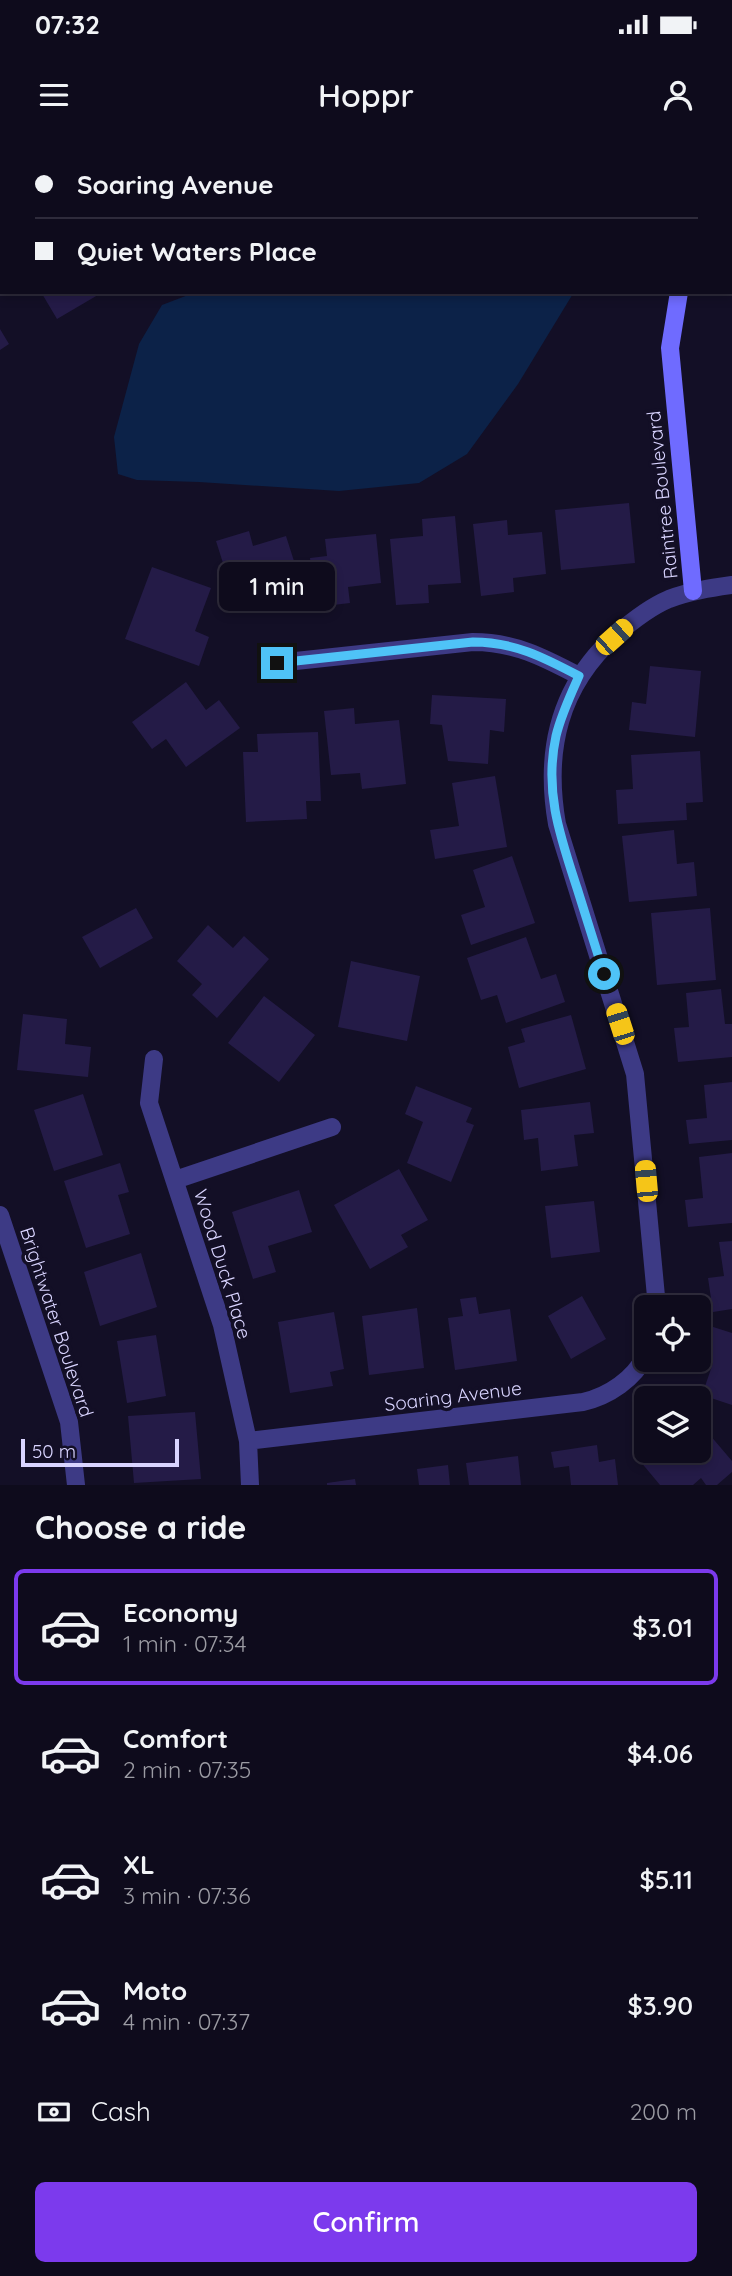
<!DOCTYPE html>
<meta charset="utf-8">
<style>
:root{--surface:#0e0b1c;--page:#171425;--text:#f1f3f6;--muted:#9b9ba3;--line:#2e2b3b;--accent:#7c3aed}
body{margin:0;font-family:Quicksand,sans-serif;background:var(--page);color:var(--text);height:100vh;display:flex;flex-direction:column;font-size:26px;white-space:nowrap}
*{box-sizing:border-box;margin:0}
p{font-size:23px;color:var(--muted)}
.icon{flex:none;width:38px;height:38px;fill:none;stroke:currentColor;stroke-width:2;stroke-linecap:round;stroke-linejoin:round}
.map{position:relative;height:1345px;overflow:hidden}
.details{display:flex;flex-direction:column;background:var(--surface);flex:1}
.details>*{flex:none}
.hud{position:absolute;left:0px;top:0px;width:733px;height:154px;box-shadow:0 4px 10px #0003,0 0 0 2px var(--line);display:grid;align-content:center;height:154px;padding:0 35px;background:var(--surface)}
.tools{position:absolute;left:634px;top:1155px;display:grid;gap:14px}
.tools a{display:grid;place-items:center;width:77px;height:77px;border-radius:10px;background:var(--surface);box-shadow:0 4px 10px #0003,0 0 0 2px var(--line);font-size:35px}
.scale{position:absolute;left:21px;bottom:18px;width:158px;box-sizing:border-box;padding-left:7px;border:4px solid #d9d4ff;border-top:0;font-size:19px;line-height:24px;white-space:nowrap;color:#d9d4ff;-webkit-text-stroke:5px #130f26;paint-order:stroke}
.end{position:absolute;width:32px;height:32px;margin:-16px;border:9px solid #4fc3f7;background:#111;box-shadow:0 0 0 4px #111}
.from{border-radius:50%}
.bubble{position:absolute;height:49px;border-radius:10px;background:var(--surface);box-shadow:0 4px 10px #0003,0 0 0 2px var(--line);font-size:23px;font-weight:600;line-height:49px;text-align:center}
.car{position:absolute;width:21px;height:42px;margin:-21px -10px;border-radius:9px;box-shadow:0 0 5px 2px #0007;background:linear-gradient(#f5c518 24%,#345 0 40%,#f5c518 0 76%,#345 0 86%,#f5c518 0)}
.hud b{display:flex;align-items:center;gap:24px;height:66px;font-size:26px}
.hud b+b{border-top:2px solid var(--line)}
.hud i{width:18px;height:18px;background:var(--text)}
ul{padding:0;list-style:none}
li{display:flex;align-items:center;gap:21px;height:116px;margin:0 14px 10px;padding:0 21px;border:4px solid transparent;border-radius:10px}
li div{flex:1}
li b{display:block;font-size:26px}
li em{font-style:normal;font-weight:600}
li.selected{border-color:var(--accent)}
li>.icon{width:63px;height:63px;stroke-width:1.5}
h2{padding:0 35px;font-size:32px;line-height:84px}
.pay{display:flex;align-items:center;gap:18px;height:77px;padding:0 35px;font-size:26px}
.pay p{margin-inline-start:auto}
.action{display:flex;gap:14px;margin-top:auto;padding:14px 35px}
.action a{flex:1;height:80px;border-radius:10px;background:var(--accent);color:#fff;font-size:28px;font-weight:600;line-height:80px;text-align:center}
.status{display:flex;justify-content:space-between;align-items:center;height:49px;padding:0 35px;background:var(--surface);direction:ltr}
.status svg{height:19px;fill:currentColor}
header{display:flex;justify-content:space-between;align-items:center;height:91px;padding:0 35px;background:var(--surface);font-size:32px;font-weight:600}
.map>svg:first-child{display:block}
.water{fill:#0c2248}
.building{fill:#241b47}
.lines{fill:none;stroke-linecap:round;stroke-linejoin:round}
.street{stroke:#3d3a85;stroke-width:18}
.secondary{stroke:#6f6bff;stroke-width:18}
.route{stroke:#4fc3f7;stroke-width:9}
.labels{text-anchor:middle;stroke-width:7;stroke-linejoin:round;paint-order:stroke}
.street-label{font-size:19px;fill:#d9d4ff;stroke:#130f26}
</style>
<div class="status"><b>07:32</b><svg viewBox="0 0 49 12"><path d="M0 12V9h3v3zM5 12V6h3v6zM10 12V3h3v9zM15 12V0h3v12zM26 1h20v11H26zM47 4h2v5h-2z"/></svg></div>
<header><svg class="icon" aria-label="menu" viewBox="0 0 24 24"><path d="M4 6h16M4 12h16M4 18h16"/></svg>Hoppr<svg class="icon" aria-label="person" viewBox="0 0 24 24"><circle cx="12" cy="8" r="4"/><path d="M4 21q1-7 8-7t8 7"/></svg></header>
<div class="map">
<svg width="732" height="1345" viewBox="0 0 732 1345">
<rect width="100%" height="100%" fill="#130f26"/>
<path class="water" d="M318 0H664L663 2H317Z
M196 152H574L518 244 467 314 419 343 339 351 199 342 137 340 118 334 114 297 139 204 162 165Z"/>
<path class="building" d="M41 152H103L57 179Z
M0 189 9 204 0 210Z
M629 363 635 423 561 430 555 370Z
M455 376 461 443 428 445 429 463 396 465 390 399 423 396 422 379Z
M507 380 508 395 542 392 546 434 513 438 514 452 481 456 473 384Z
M249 391 253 406 286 396 301 443 236 464 216 401Z
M376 394 381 443 348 447 350 463 316 467 310 418 327 416 325 399Z
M152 427 211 448 195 491 209 497 199 526 125 499Z
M650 526 701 531 695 597 629 590 632 562 646 564Z
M186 542 206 570 219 560 240 588 186 627 166 599 152 609 132 582Z
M432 555 506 559 504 592 490 590 488 624 448 621 442 585 430 584Z
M354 568 355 584 399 580 406 644 362 649 360 633 331 635 324 571Z
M318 592 321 661H306L307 679 246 682 243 612H258L257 594Z
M700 611 703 662 686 663 687 680 618 684 616 650 633 649 631 615Z
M495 636 507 707 435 719 430 690 459 686 452 643Z
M674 690 677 724 694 722 697 756 629 762 622 696Z
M512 716 535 783 471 805 461 775 485 767 473 730Z
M136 768 153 798 100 828 82 797Z
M710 768 716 840 657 845 651 773Z
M208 785 233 808 244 796 269 819 217 878 192 855 202 844 177 821Z
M526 797 541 839 556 834 565 862 506 883 497 855 481 860 467 818Z
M351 821 420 836 407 901 338 887Z
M721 849 725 884H732V917L678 922 674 888 689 887 686 853Z
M264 856 315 895 279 942 228 903Z
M23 874 67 879 65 904 91 907 88 937 17 930Z
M571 875 586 929 519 948 508 907 525 902 521 889Z
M732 942V1000L689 1004 686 980 707 978 704 945Z
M416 946 472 968 466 982 474 985 451 1042 407 1023 423 982 405 974Z
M83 954 103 1015 54 1031 34 970Z
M590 962 594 993 574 995 578 1026 541 1031 538 998 524 1000 521 970Z
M732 1013V1083L688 1087 685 1060 703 1058 699 1017Z
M120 1023 129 1052 118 1055 130 1094 86 1108 64 1041Z
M399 1029 428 1080 401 1095 408 1107 370 1129 334 1065Z
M299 1050 312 1092 268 1106 276 1132 253 1139 232 1072Z
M594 1061 600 1112 551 1118 545 1066Z
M732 1101V1169L713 1172 708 1138 724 1136 719 1102Z
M141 1113 157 1167 100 1186 84 1132Z
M582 1156 606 1199 571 1219 548 1176Z
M476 1157 479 1174 510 1169 517 1221 455 1230 448 1178 463 1176 460 1159Z
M417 1168 424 1228 369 1235 362 1176Z
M334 1172 344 1229 330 1232 333 1246 290 1253 278 1182Z
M707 1185 732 1193V1265L702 1255 713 1223 698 1218Z
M156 1195 166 1256 127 1263 117 1201Z
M195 1272 201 1339 134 1343 128 1276Z
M698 1281 732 1321V1332L717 1345H706L701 1338 693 1345H660L635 1315 646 1306V1311H698Z
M597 1305 599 1322 615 1319 618 1345H571L569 1326 554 1328 551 1312Z
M518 1316 521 1345H469L466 1323Z
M448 1325 450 1345H419L417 1329Z
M355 1339 356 1345H327V1343Z"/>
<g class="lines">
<path class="street" d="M79 0V2
M0 61H2
M277 523 473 502C514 502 543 517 579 536
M154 919 149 963 222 1185 248 1301 250 1345
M175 1040 332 987
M0 1075 69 1282 76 1345
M657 1167 635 934 557 684C544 610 559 546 616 495 632 481 650 467 669 459 690 451 711 448 732 445
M248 1301 583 1262C609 1256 634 1239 646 1215"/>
<path class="secondary" d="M732 44V43
M679 152 670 208 693 451"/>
</g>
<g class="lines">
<path class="route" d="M277 523 473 502C514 502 543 517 579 536 570 556 561 575 556 596 544 651 560 696 577 748 586 777 595 806 604 834"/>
</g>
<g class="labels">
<g class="street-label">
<text transform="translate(662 355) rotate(-96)" y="7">Raintree Boulevard</text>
<text transform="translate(223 1124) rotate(73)" y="7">Wood Duck Place</text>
<text transform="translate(57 1182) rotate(72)" y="7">Brightwater Boulevard</text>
<text transform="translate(453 1256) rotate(-7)" y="7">Soaring Avenue</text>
</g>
</g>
</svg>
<div class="tools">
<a><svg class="icon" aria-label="locate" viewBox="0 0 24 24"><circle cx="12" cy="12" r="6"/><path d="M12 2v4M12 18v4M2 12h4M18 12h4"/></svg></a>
<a><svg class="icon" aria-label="layers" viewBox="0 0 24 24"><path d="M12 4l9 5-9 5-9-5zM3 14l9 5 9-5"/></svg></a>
</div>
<div class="scale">50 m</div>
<i class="end from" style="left:604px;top:834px"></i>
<i class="end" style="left:277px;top:523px"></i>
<div class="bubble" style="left:219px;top:422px;width:116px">1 min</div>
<i class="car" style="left:614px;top:497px;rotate:48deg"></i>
<i class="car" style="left:620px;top:884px;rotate:342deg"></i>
<i class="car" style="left:646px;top:1041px;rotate:355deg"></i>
<div class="hud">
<b><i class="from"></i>Soaring Avenue</b>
<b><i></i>Quiet Waters Place</b>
</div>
</div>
<section class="details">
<h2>Choose a ride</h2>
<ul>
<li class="selected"><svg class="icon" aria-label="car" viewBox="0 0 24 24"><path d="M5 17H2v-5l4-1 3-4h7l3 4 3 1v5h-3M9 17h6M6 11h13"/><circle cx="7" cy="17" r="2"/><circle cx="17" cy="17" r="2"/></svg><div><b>Economy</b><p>1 min · 07:34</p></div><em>$3.01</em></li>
<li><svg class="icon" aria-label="car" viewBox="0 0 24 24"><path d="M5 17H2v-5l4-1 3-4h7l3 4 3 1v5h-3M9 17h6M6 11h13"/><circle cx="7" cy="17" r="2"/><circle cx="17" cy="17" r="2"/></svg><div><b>Comfort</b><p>2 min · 07:35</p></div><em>$4.06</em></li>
<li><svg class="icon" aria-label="car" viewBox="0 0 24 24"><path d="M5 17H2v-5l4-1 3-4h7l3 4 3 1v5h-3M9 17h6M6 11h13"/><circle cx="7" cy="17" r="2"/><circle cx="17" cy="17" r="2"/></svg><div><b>XL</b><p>3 min · 07:36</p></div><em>$5.11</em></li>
<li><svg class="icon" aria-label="car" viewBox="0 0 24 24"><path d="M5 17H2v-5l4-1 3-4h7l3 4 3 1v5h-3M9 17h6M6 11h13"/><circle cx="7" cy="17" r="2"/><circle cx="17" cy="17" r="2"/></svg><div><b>Moto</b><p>4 min · 07:37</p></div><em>$3.90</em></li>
</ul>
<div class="pay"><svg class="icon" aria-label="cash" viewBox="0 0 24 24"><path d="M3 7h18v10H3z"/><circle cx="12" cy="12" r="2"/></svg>Cash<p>200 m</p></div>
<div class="action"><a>Confirm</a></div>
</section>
